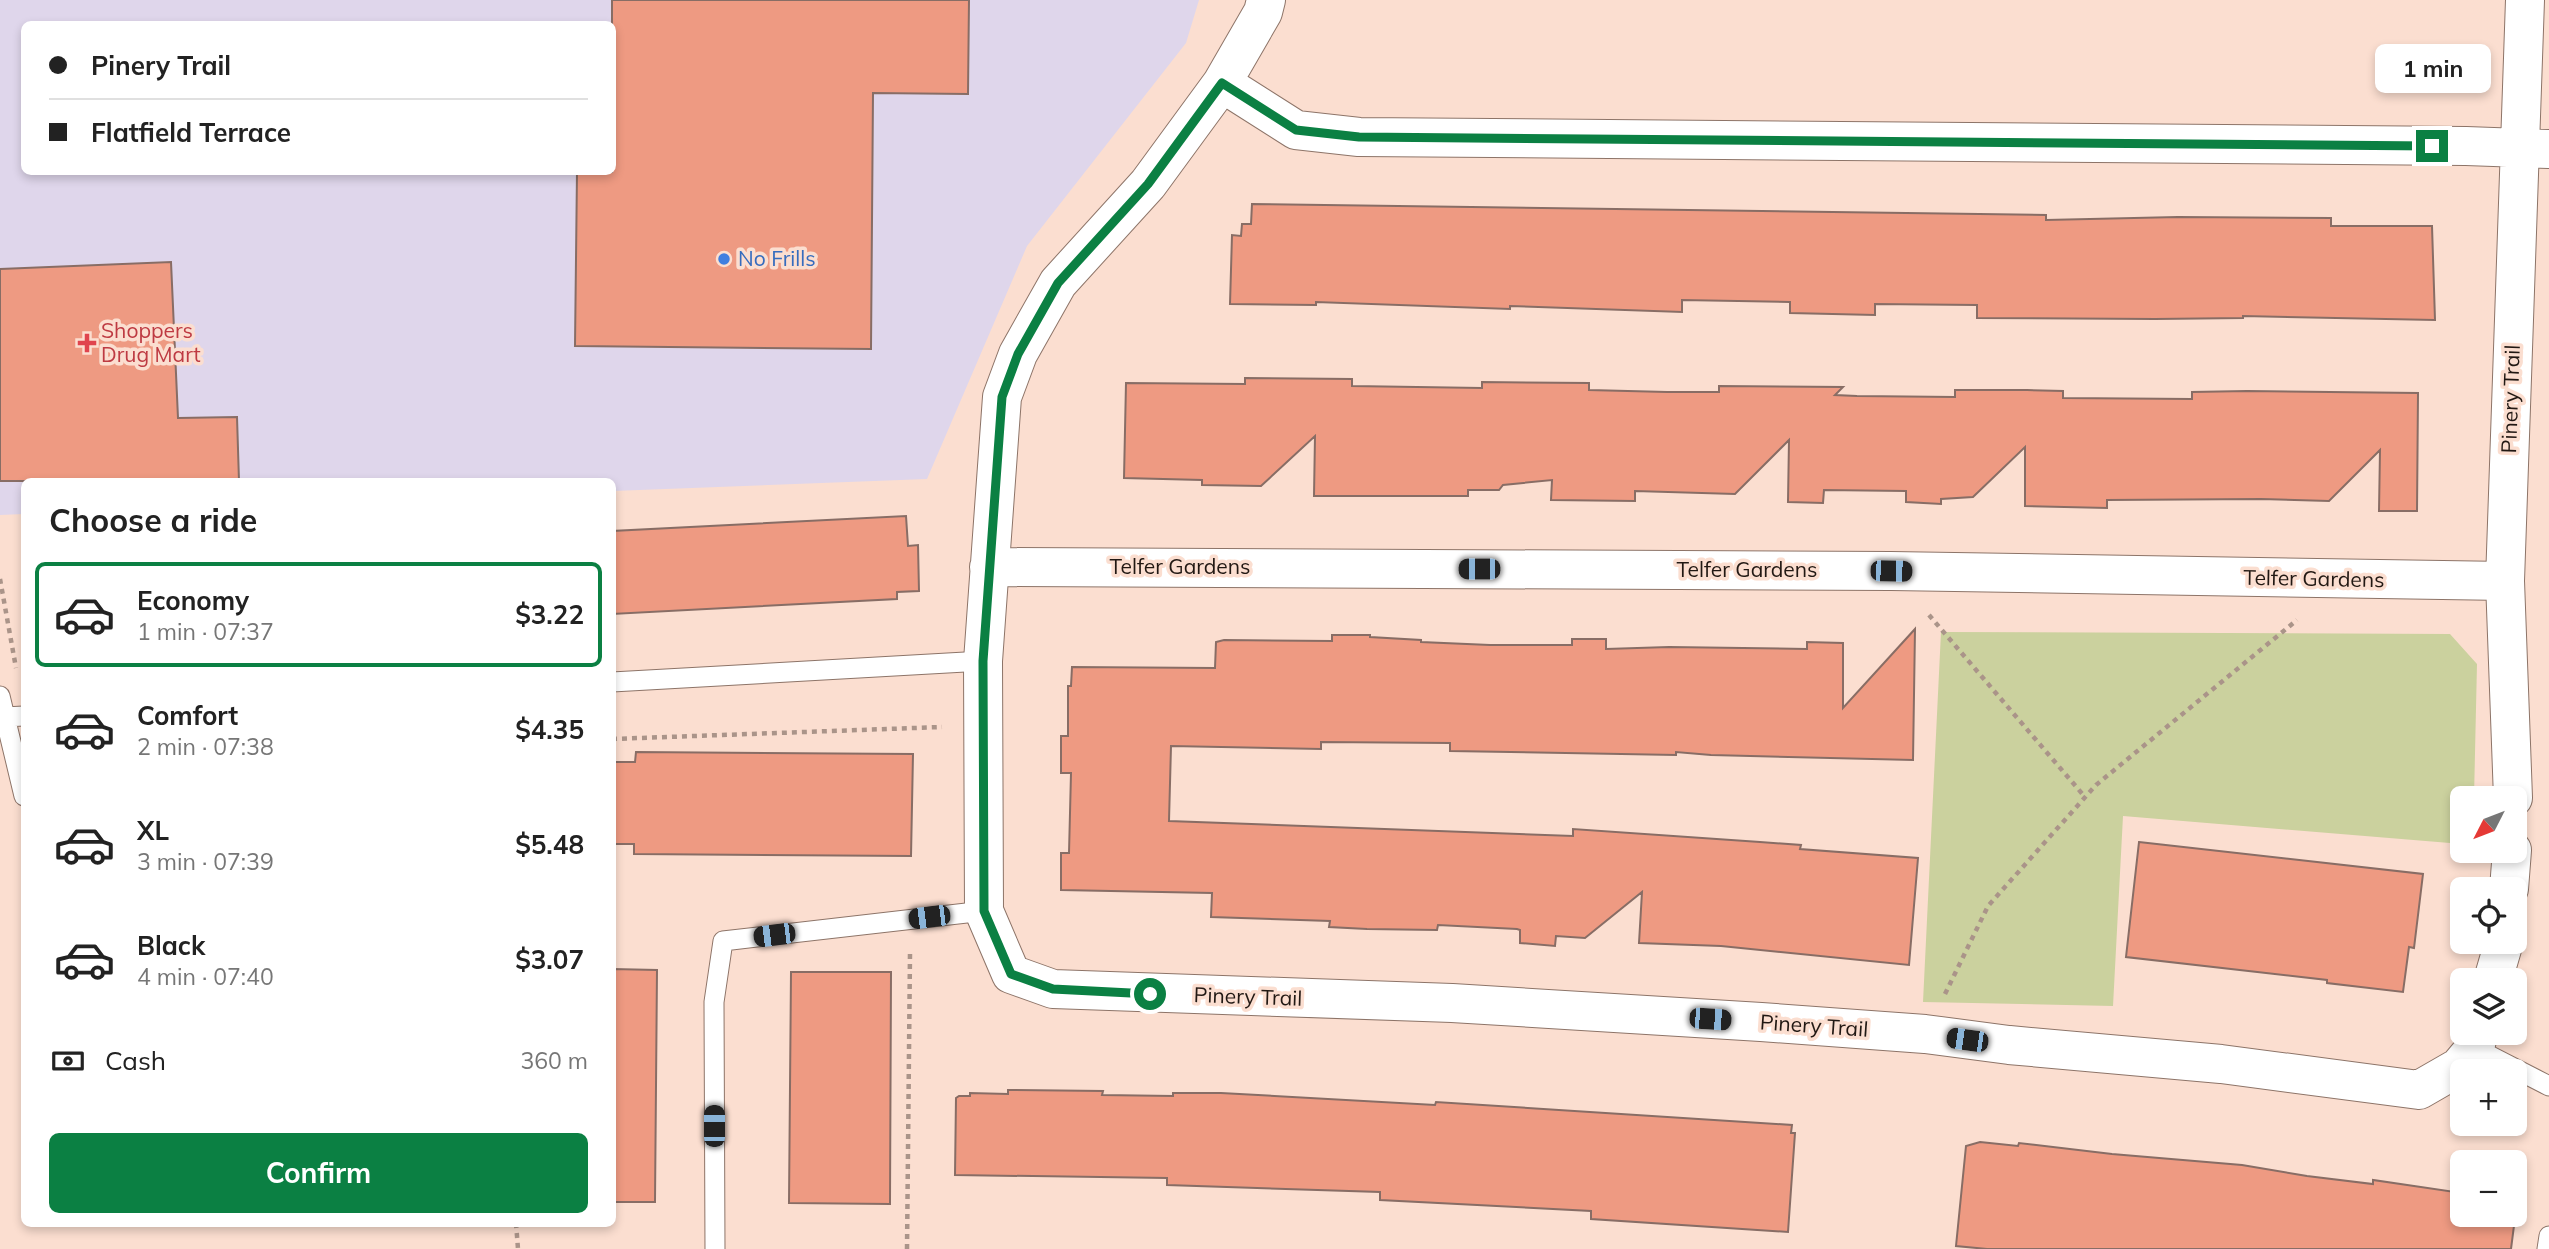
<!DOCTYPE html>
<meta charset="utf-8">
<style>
:root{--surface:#fff;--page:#f2f2f2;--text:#222;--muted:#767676;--line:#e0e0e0;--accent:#0b8043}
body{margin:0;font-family:Mulish,sans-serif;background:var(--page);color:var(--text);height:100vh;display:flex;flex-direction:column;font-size:26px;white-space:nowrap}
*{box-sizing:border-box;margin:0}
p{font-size:23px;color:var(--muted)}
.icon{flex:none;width:38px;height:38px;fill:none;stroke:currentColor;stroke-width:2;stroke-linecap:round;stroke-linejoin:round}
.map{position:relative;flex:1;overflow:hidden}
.side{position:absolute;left:21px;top:478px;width:595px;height:749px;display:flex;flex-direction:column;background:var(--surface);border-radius:10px;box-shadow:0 4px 10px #0003}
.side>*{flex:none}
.banner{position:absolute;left:21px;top:21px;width:595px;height:154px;border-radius:10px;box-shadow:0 4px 10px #0003;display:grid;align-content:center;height:154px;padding:0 28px;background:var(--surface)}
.needle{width:46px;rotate:228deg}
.controls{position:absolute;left:2450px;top:786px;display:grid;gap:14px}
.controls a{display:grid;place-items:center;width:77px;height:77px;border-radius:10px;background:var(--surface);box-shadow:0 4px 10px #0003;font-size:35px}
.end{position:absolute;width:32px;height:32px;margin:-16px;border:9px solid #0b8043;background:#fff;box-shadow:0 0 0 4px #fff}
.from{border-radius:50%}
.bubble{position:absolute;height:49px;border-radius:10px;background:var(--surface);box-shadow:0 4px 10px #0003;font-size:23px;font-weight:700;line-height:49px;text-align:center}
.car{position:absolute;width:21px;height:42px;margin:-21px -10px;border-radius:9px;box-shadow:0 0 5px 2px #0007;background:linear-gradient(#222 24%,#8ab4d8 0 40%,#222 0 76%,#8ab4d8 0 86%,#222 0)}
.banner b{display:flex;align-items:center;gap:24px;height:66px;font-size:26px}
.banner b+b{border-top:2px solid var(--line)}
.banner i{width:18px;height:18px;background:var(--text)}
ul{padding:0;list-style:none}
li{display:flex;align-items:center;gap:21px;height:105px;margin:0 14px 10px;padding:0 14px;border:4px solid transparent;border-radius:10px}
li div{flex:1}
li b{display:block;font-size:26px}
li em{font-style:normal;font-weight:700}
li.active{border-color:var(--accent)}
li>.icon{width:63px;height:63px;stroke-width:1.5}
h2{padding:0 28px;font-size:32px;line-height:84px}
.pay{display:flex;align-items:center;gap:18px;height:77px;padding:0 28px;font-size:26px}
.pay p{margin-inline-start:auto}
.button{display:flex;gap:14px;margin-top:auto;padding:14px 28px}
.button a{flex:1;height:80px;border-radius:10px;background:var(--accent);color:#fff;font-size:28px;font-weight:700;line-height:80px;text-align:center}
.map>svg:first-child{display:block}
.commercial{fill:#dfd6eb;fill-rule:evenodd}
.green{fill:#cbd19e}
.building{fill:#ee9a82;stroke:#886d65;stroke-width:2}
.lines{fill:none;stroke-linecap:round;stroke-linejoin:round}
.service-casing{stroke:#8d7468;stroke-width:21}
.minor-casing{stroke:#8d7468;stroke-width:40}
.path{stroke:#aa9489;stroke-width:4.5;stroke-dasharray:5 5;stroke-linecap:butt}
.service{stroke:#fff;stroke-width:19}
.minor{stroke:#fff;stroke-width:38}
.route{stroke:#0b8043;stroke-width:9}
.shop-dot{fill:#3f7fe0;stroke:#fbded0;stroke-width:2.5}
.health-dot{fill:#e0444e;stroke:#fbded0;stroke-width:2.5}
.labels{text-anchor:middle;stroke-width:7;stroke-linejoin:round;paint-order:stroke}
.shop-label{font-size:21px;fill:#366cbe;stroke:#fbded0;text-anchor:start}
.health-label{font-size:21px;fill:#be3a42;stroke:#fbded0;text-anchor:start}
.street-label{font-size:21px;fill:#211813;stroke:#fbded0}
</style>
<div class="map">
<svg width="2549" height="1249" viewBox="0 0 2549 1249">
<rect width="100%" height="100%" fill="#fbded0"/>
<path class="commercial" d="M0 0H1199L1186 43 1027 246 927 479 613 491 612 481H24V514L0 515ZM24 24H612V172H24Z"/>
<path class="green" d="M1941 632 2450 634 2477 664 2474 798H2462V844L2123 816 2113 1006 1923 1002Z"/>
<path class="building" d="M612 0H969L968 94 873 93 871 349 575 346 577 172H612Z
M1252 204 2046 215V220L2178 217 2331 218V226H2432L2435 320 2243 316V318L2155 319 1977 318V305L1875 304V315L1790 313V302L1682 300V312L1510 306V309L1316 302V305L1230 304 1232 235 1241 236 1242 224H1251Z
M171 262 178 418 237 417 239 481H0V269Z
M1245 378 1352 379V386L1482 388V382L1589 383V390L1667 392H1719V386L1843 387 1835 395 1857 396 1955 397V390H2027L2063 391V398L2192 399V392L2247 391 2418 393 2417 511H2379L2380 450 2329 501 2261 499 2107 500V508L2025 506V447L1973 497 1941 499V504L1906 502V491L1824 490 1823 503 1788 502 1789 440 1735 494 1635 491V501L1551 500 1552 480 1503 485 1499 490H1468V496H1314L1315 436 1261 486 1202 485V480L1124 478 1126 383 1245 384Z
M906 516 908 546 918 545 919 591 897 592V599L612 614V531Z
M1915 629 1913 760 1711 755 1676 752V755L1450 751V743L1321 742V749L1171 746 1169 821 1573 836V829L1760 842 1801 845 1800 849 1918 858 1909 965 1721 946 1639 943 1642 892 1585 938 1556 936 1555 946 1520 943V930L1517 929 1438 925 1437 930 1367 929 1329 927 1330 921 1211 917 1212 893 1061 890V853H1069L1071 773H1061V736H1068V686H1071L1072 667 1215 668 1216 642 1224 640 1332 641V635H1370V637L1421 640V642L1490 645H1572V639H1606V649L1669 647 1807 649V642L1843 643V708Z
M636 752 913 754 911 856 634 854V844H612V762H635Z
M2139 842 2423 874 2414 948 2409 947 2403 992 2327 983V980L2126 957Z
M612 969 657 970 655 1202H612Z
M791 972H891L890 1204 789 1203Z
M1008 1090 1103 1091 1102 1095 1173 1096V1093H1221L1435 1105 1436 1102 1792 1125 1791 1133H1795L1788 1232 1591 1219V1211L1380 1200V1192L1167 1185V1178L955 1175 956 1098 959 1096H970V1093L1008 1094Z
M1980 1142 2018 1146 2019 1143 2112 1154 2242 1165 2307 1176 2373 1184V1180L2462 1193V1214H2515L2516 1210 2511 1249H1987L1956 1246 1966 1146Z"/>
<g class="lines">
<g class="service-casing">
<path id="service" d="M612 682 983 661
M0 696 24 796
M4 717 24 716
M2475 1048 2549 1086
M715 1249 714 1002 723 941 984 911
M2547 1249 2549 1236"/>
</g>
<g class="minor-casing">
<path id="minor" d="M1266 0 1263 12 1222 83 1148 184 1058 283 1018 354 1002 397 983 661 984 911 1011 974 1053 989 1452 1003 1761 1022 1925 1034 2009 1045 2221 1064 2419 1090 2459 1067 2475 1048 2479 1032
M1222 83 1296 130 1359 137 2466 146 2549 149
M989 567 1891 571 2505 581
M2513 798 2505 581 2525 0
M2509 889 2512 850
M2493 980 2504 942"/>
</g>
<path class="path" d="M0 579 16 668
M1929 615 2085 797
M612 739 942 727
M1945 994 1988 906 2096 785 2297 620
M516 1223 518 1249
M907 1249 910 954"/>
<use href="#service" class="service"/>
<use href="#minor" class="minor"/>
</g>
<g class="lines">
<path class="route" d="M1150 994 1053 989 1011 974 984 911 983 661 1002 397 1018 354 1058 283 1148 184 1222 83 1296 130 1359 137 2432 146"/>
</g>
<circle class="shop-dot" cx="724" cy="259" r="7"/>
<path class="health-dot" d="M83.5 332.5h7v7h7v7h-7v7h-7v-7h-7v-7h7z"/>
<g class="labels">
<g class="shop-label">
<text x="738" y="266">No Frills</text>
</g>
<g class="health-label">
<text x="101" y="338">Shoppers<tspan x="101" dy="24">Drug Mart</tspan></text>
</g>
<g class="street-label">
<text transform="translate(2511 399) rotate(-88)" y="7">Pinery Trail</text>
<text x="1180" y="574">Telfer Gardens</text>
<text x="1747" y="577">Telfer Gardens</text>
<text transform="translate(2314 579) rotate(1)" y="7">Telfer Gardens</text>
<text transform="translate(1248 997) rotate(2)" y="7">Pinery Trail</text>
<text transform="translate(1814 1026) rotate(4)" y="7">Pinery Trail</text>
</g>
</g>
</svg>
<div class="controls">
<a><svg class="needle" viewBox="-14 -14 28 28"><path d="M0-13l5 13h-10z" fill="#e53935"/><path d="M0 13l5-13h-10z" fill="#767676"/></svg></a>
<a><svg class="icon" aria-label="locate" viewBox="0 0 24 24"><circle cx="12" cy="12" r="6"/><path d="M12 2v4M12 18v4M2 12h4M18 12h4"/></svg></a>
<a><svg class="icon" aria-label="layers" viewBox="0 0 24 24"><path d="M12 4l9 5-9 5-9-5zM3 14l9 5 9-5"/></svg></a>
<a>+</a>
<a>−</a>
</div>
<i class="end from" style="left:1150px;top:994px"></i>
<i class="end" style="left:2432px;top:146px"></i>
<div class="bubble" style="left:2375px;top:44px;width:116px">1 min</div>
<i class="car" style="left:1479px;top:569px;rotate:270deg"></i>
<i class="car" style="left:1891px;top:571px;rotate:91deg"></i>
<i class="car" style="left:929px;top:917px;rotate:263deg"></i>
<i class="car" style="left:774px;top:935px;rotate:263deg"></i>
<i class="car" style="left:1710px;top:1019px;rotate:94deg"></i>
<i class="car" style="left:1967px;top:1040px;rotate:278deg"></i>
<i class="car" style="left:714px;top:1126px;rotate:0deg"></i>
<div class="banner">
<b><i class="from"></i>Pinery Trail</b>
<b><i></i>Flatfield Terrace</b>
</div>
<section class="side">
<h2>Choose a ride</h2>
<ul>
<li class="active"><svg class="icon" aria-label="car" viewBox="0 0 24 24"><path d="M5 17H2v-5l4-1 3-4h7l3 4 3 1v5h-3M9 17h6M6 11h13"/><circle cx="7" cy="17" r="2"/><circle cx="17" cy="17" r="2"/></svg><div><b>Economy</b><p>1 min · 07:37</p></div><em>$3.22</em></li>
<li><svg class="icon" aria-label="car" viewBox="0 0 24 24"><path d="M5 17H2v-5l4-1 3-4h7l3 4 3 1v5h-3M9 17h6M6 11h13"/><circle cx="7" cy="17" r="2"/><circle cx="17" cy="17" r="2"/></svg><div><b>Comfort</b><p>2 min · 07:38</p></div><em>$4.35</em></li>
<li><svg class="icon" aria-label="car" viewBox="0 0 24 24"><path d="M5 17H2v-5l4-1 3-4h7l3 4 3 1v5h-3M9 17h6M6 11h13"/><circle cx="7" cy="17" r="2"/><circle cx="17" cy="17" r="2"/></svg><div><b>XL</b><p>3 min · 07:39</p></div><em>$5.48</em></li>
<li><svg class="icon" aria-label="car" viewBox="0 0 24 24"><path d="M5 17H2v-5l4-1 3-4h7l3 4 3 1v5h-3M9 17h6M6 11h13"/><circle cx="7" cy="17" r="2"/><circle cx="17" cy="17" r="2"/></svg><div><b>Black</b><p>4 min · 07:40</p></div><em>$3.07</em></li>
</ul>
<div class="pay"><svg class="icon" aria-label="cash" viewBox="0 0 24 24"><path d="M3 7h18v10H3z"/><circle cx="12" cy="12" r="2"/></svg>Cash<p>360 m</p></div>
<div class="button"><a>Confirm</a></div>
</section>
</div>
